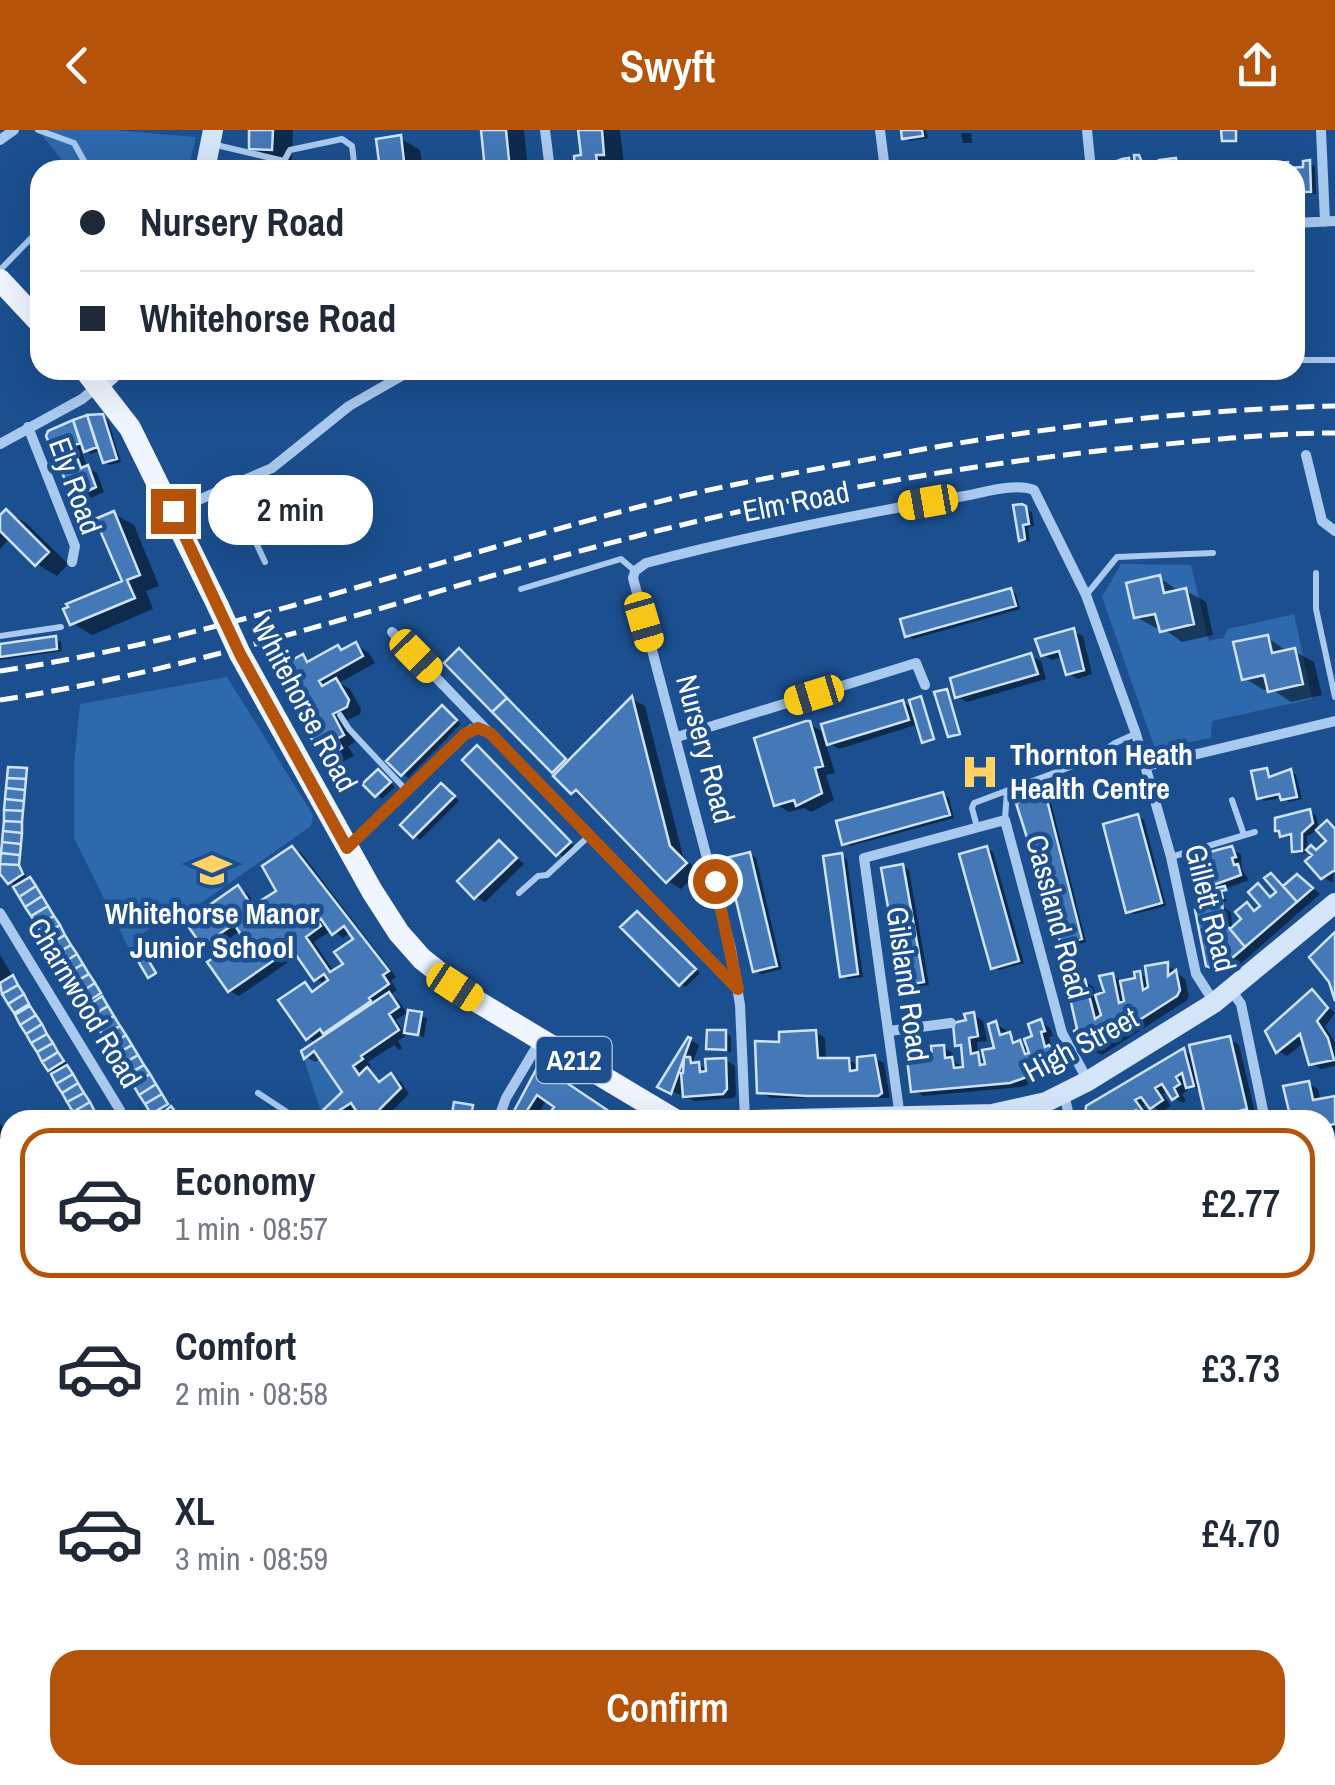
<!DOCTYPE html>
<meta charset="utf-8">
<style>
:root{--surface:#fff;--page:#f6f6f7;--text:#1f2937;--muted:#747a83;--line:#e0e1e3;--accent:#b45309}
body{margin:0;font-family:"Archivo Narrow",sans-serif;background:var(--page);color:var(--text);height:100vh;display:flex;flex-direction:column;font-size:38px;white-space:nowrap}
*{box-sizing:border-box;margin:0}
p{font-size:32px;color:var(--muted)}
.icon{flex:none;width:55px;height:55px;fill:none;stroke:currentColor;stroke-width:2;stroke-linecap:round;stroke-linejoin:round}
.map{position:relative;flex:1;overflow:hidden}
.details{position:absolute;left:0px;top:980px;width:1335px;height:675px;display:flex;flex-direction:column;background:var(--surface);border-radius:30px 30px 0 0;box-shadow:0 10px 40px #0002}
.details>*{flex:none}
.banner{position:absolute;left:30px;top:30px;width:1275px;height:220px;border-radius:30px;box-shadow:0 10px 40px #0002;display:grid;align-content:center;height:220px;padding:0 50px;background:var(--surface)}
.end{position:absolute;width:45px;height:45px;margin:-22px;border:12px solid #b45309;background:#fff;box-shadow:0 0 0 5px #fff}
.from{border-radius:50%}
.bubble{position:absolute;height:70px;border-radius:30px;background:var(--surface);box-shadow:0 10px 40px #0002;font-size:32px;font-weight:600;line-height:70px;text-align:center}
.car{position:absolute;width:30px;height:60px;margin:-30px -15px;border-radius:12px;box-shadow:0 0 8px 2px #0007;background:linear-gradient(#f5c518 24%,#345 0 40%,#f5c518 0 76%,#345 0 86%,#f5c518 0)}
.banner b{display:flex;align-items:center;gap:35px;height:95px;font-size:38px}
.banner b+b{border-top:2px solid var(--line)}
.banner i{width:25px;height:25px;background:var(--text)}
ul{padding:18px 0 0;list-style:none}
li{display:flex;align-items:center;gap:30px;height:150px;margin:0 20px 15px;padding:0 30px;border:5px solid transparent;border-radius:30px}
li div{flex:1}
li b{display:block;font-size:38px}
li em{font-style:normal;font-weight:600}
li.on{border-color:var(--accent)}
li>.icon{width:90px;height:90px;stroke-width:1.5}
.cta{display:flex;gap:20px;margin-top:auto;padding:20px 50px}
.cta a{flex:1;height:115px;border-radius:30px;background:var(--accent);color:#fff;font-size:40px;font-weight:600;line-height:115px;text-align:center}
header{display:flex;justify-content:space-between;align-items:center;height:130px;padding:0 50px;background:var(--accent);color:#fff;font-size:45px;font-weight:600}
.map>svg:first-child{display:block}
.green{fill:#2e69ad;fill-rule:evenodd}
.shadow{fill:#0007;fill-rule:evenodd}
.building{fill:#4478b7;stroke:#cfe3fa;stroke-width:2.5;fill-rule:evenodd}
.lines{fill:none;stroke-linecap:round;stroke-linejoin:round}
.lane{stroke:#a9c9ee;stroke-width:6}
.street{stroke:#a9c9ee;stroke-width:10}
.secondary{stroke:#d6e6fa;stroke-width:20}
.primary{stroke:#f0f6ff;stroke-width:22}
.rail{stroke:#fff;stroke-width:5;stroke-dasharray:18 8;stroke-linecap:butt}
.primary-bridge{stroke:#f0f6ff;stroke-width:22}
.route{stroke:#b45309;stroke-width:12}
.labels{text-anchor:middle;stroke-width:9;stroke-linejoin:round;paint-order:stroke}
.shield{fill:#1b4f8f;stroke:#bbcadd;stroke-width:2.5}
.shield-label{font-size:28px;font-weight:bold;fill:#fff}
.street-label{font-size:30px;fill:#fff;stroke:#1b4f8f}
.poi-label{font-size:30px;font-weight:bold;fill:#fff;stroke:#1b4f8f;text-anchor:start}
</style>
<header><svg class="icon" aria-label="back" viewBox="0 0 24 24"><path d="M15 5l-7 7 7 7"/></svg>Swyft<svg class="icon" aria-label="share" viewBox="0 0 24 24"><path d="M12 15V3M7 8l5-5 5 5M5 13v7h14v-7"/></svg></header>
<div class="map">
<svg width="1335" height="1655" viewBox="0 0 1335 1655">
<rect width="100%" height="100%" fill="#1b4f8f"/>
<path class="green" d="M38 0H113L196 7 188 40H70Z
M1121 434 1191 435 1209 511 1223 508 1228 499 1294 484 1312 569 1212 591 1211 608 1155 619 1102 467ZM1159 445 1164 463 1186 458 1194 494 1160 502 1155 484 1134 488 1126 453ZM1267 505 1272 523 1295 519 1302 554 1269 562 1264 545 1242 549 1234 512Z
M227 547 313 685 311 696 191 780 189 778 174 788 171 784 139 806 142 813 130 821 74 708V634L80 574Z
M314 921 342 962 321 982 304 929Z
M602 1645H739L754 1655H598Z
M1092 1645H1183L1186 1655H1088Z"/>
<path class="shadow" d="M252 0H293L292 30 272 29 252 18Z
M484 0H524L528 40H488Z
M581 0H620L624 35 615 36 616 40H578L584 27Z
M903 0H926L928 8 910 11 904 8Z
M961 3H971L972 13H963Z
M400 8 420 20 423 40H382Z
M1309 33 1315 36 1316 64 1295 65V40H1219L1287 34 1293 40 1306 39Z
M660 240H721V246H713L704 241V247L675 249Z
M102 287 108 290 121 332 110 335 105 332 101 320 91 324 80 317 87 337 97 343 104 362 84 371 75 366 49 306 74 293Z
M1016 378 1032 382 1034 396 1028 397 1030 412 1021 409Z
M6 382 26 393 68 434 57 446 37 434 10 408 0 419V388Z
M114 384 134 395 159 456 146 461 153 479 92 505 72 493 125 452Z
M1160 448 1180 462 1186 461 1206 472 1213 505 1182 512 1161 497 1156 498 1136 487Z
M1010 460 1016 464 1020 479 913 509 907 506Z
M1073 501 1083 506 1092 544 1078 549 1068 543 1063 527 1052 530 1043 525Z
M1267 507 1288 522 1294 521 1314 532 1322 565 1291 572 1270 558 1264 560 1244 548Z
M55 509 61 512 62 521 0 530V516Z
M356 515 369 523 375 533 339 553 350 559 361 579 360 584 344 592 355 612 348 616 354 626 338 634 325 627 286 547 303 527 312 532 338 518 344 522Z
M459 521 468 527 570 632 632 569 645 576 683 726 698 742 681 759 668 751 553 641Z
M1031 526 1041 531 1046 549 967 572 958 567Z
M921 569 935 610 924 611 919 594 839 619 825 611 835 643 826 645 834 670 811 682 804 678 789 682 776 674 809 594 827 604 903 572 914 579Z
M448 581 461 594 408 648 403 644Z
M483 622 575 717 564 728 466 630Z
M1267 640 1274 648 1291 642 1296 645 1302 669 1289 672 1283 667 1265 671 1259 667Z
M26 641 20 735H13L32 751 101 865 98 867 104 871 168 975 155 983 18 757 10 752Z
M384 645 395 657 382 669 366 654Z
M447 659 459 671 420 710 415 706 403 695Z
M943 664 949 668 954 688 850 716 844 713Z
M1045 665 1050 668 1086 812 1069 817 1063 813Z
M1310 682 1316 685 1319 699 1307 706V723L1300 724 1294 720V708L1282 706Z
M1138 687 1144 690 1166 776 1134 784 1128 781Z
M1327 694 1335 698 1333 753 1323 747 1318 722 1330 711Z
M500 713 524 734 485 772 476 767Z
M293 718 302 724 396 847 391 851 397 860 390 865 398 870 407 883 396 890 406 905 410 883 427 888 424 907 410 903 398 911 402 918 399 920 394 915 368 932 371 935 366 938 382 953 392 946 401 952 409 964 383 990H365L358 980 343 990H326L324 983 346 962 322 928 315 932 306 927 316 913 308 908 305 855 314 861 327 855 316 849 297 826 239 866 230 861 247 808 241 800 213 820 204 815 238 758 248 764 256 776 279 761ZM332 800 343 808 351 802 356 810 346 835 334 842 314 812Z
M987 718 993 722 1024 833 999 840 994 837Z
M1231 719 1241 724 1242 740 1249 750 1221 760 1227 771 1216 773 1231 782 1232 800 1245 790 1247 775 1258 781 1263 776 1259 756 1273 768 1280 762 1271 746 1286 757 1306 752 1320 764 1229 844 1208 835 1211 779 1200 772 1208 762 1202 758Z
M750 724 756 728 782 839 761 844 755 840Z
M841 726 847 729 863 847 848 849 842 845Z
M903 736 909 740 929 855 910 858 904 855Z
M643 787 700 843 686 857 681 854Z
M0 825 30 875 27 877 36 882 100 990H81L54 945 57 943 50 939 21 885 15 881 0 856Z
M1167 835 1185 849 1189 866 1186 871 1102 925 1087 919 1084 852 1094 857 1096 867 1107 863 1112 846 1122 851 1138 850 1140 844 1149 849Z
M1312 862 1335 883 1325 897 1335 912V936L1321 939 1312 934 1305 912 1287 926 1278 921Z
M974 885 983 891 987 911 977 912 979 926H976L984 947 981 927 987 930 997 920 996 894 1006 900 1007 905 1031 919 1041 892 1050 898 1053 906 1049 907 1053 921 1066 938 1064 942 1021 957 923 966 914 960 943 917 953 923V931L965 938 964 918 958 914Z
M816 902 825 908 826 930H849L860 937 874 928 884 933 890 968H771L760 962 781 915Z
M726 903 731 906V922L709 918Z
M689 909 699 915 693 932 708 940 726 930 735 936 736 965 733 968 695 971 660 956Z
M1229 909 1239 915 1255 983 1230 990H1213L1209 988 1202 961 1182 952 1188 960 1182 964 1186 971 1183 973 1174 968 1169 960 1163 964 1171 976 1161 982 1148 973 1143 975 1148 983 1141 987 1142 990H1088L1184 921 1195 927Z
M539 940 618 990H548L557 976 547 969 534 990 518 981Z
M1309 954 1318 959 1321 971 1335 968V1000L1325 1002V990H1294Z
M472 978 478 981 476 990H453Z
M0 993 10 1009V1016L6 1019 0 1015Z
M0 1095 10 1097V1131L0 1130Z
M0 1259 10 1262V1410L2 1523Z
M1325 1383 1334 1386 1335 1392V1412L1325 1414Z
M5 1642 11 1646 13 1655H0V1644Z
M21 1645H52L54 1654 24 1655Z
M63 1645H85L70 1650Z
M444 1645H468L462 1655H425L438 1652Z
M550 1645H579L574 1655Z"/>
<path class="building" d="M249 0H273L272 20 249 19Z
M481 0H506L510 40H485Z
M578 0H602L604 25H596L598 40H575L574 26 581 25Z
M901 0H922L923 6 902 9Z
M1221 0H1236V11H1222Z
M401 5 405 40H380L376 9Z
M1134 25H1139L1145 40H1113L1112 33 1122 29 1129 28 1130 36H1135Z
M1176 28 1178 40H1161L1159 30Z
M1310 30 1311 62H1295V40H1216V36L1288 32V38L1303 37V31Z
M103 284 117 329 103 333 87 285Z
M87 285 97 317 84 322 73 290Z
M73 290 80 313 73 316 81 338 88 335 96 357 73 368 46 306 48 301Z
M1022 374 1026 376 1029 394 1023 395 1025 409 1019 411 1013 375Z
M6 379 49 422 35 436 0 401V385Z
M114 381 140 445 127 450 135 468 70 495 63 479 68 477 66 474 122 451 95 389Z
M1160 445 1164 463 1186 458 1194 494 1160 502 1155 484 1134 488 1126 453Z
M1011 458 1016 476 905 507 900 489Z
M1074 498 1084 540 1066 545 1059 521 1041 526 1035 509Z
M1268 505 1272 523 1295 518 1303 554 1268 562 1264 545 1242 550 1233 512Z
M56 506 57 519 0 527V514Z
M356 512 363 526 319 551 322 556 336 548 349 570 347 577 333 584 344 605 337 609 342 618 323 629 278 549 282 546 278 538 303 524 307 532 338 515 341 520Z
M459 518 507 568 492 582 444 533Z
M1031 523 1038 544 955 568 950 548Z
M947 559 960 604 948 607 934 562Z
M632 566 670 716 687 733 666 753 576 660 571 664 553 646Z
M921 566 934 609 922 613 909 570Z
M507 568 566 629 552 643 492 582Z
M903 570 909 590 827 615 821 594Z
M442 575 457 590 401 646 386 631Z
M806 591H810L823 636 815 638 822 663 796 676 794 670 774 676 754 608Z
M477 615 571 712 556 726 462 630Z
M8 637 27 638 26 649 7 648Z
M1267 638 1269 647 1291 639 1297 667 1281 670 1279 664 1257 669 1251 641Z
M378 639 391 652 375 667 362 654Z
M7 648 26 649 25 660 6 658Z
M441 653 455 666 413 708 400 695Z
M6 658 25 660 24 671 5 669Z
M943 662 950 685 842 715 836 691Z
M1045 662 1082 809 1061 815 1016 673Z
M5 669 24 671 23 681 4 680Z
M1310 679 1313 693 1302 703V721L1292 722 1291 704 1280 707 1279 701H1275V688Z
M4 680 23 681 22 692 4 691Z
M1138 684 1162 773 1126 783 1103 694Z
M1327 690 1335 699V740L1321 749 1305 731 1312 725 1306 720 1311 715 1316 720 1326 711 1316 700Z
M4 691 22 692V703L3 701Z
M3 701 22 703 21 714 2 712Z
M499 710 517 728 474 769 457 751Z
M2 712 21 714 20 725 1 723Z
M292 716 389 841 383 845 389 854 369 868 371 871 323 904 320 899 306 910 278 870 305 852 312 862 328 850 324 844 314 851 296 825 286 822 228 862 207 832 243 808 234 794 202 816 185 792 238 755 252 776 276 761 262 736ZM321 789 332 805 344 796 353 809 334 822 343 834 330 842 306 807 321 796 318 791Z
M987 716 1019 831 991 839 959 724Z
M1232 716 1236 727 1232 728 1234 735 1238 734 1241 745 1200 760 1191 727Z
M750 722 777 836 753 842 726 728Z
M1 723 20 725 19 735 0 734Z
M842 723 858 844 840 847 823 726Z
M0 734 19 735 23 744 8 754 0 744Z
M903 734 924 852 902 856 881 738Z
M1271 743 1297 772 1245 817 1230 799 1241 789 1235 782 1247 772 1254 781 1260 776 1248 762 1258 753 1270 767 1276 762 1264 748Z
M1297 744 1313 758 1297 772 1283 756Z
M30 747 36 756 19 767 13 757Z
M36 756 42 766 25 777 19 767Z
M1225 756 1226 760 1221 761 1223 768 1198 774 1195 762Z
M42 766 48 776 31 786 25 777Z
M1222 773 1224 792 1245 817 1218 840 1206 836 1195 780Z
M48 776 54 786 37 796 31 786Z
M637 781 696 839 679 856 620 797Z
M54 786 60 795 43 806 37 796Z
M60 795 65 805 48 815 43 806Z
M1335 802V871L1329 852 1309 827Z
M65 805 71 815 54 825 48 815Z
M71 815 77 824 60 835 54 825Z
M140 816 156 843 148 848 132 821Z
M77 824 83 834 66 844 60 835Z
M1168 832V846L1176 840 1180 860 1177 866 1091 921 1085 920 1074 901 1077 899 1067 855 1085 849 1095 889 1101 885 1095 865 1104 862 1099 846 1113 843 1119 873 1124 871 1120 851 1135 848 1134 842 1140 841 1143 860 1148 857 1145 836Z
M83 834 89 844 72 854 66 844Z
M89 844 95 853 78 864 72 854Z
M13 845 18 855 2 864 0 853Z
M95 853 101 863 84 874 78 864Z
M18 855 24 864 8 874 2 864Z
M1312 859 1328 878 1317 891 1328 908 1334 930 1309 935 1300 904 1276 923 1265 901Z
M389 862 399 877 389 884 399 900 361 926 363 929 353 936 359 945 367 937 379 952 391 943 401 958 369 990H362L351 973 324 990 321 982 342 962 314 921 304 929 301 921Z
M24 864 29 874 14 883 8 874Z
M102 866 108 876 91 886 86 877Z
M30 876 36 885 20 895 15 885Z
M108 876 114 886 97 896 91 886Z
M408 880 422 882 418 905 404 903Z
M974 882 978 906 969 908 971 924 978 922 980 935 985 934 982 920 994 918 988 894 996 891 1000 905 1010 902 1013 913 1020 910 1025 924 1029 923 1024 909 1032 906 1028 894 1041 889 1045 901 1041 902 1045 917 1049 915 1058 931 1055 937 1010 953 911 962 907 929 932 926 931 916 944 915 945 928 952 927 954 938 963 937 961 915 955 916 953 893 966 890 964 884Z
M36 885 42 894 26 904 20 895Z
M114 886 120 896 103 906 97 896Z
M42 894 47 904 31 913 26 904Z
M120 896 126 905 109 916 103 906Z
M707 900H726V920L706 919Z
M816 900 818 928H849L850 941 857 940V927L875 925 882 963 878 966H807L757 963 755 911 779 912V902Z
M47 904 53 913 37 922 31 913Z
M126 905 132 915 115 925 109 916Z
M1230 906 1247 979 1206 989 1189 915Z
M688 907 691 908 671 964 657 957Z
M53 913 58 922 42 932 37 922Z
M132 915 138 925 121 935 115 925Z
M1184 918 1194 956 1186 958 1182 943 1176 947 1180 954 1174 958 1178 966 1172 970 1162 954 1155 958 1163 970 1150 979 1141 967 1135 970 1146 985 1142 988 1136 980 1132 982 1135 990H1117L1114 983 1111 985 1112 990H1085L1086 976Z
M58 922 64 931 48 941 42 932Z
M138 925 144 935 127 945 121 935Z
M684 927H690L691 933 699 932 700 942 706 941 705 929 726 928 727 959 723 964 683 967 681 943H683Z
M67 935 73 944 56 954 51 944Z
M144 935 150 944 133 955 127 945Z
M538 936 567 953 622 990H545L554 977 537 965 523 987 514 981Z
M73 944 78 953 62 963 56 954Z
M150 944 156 954 139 965 133 955Z
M1309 951 1313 970 1335 966V994L1325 996V990H1291L1283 956Z
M78 953 84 963 67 972 62 963Z
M156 954 162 964 145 974 139 965Z
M84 963 90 972 73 982 67 972Z
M162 964 168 974 151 984 145 974Z
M90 972 95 982 78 990 73 982Z
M454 972 473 975 471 990H451Z
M171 976 178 985 171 990H155Z
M0 1093H8L9 1129H0Z
M1335 1145V1220L1325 1179V1147Z
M0 1179 10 1180V1215H0Z
M0 1257H7L0 1365Z
M1328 1380 1335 1409 1325 1411V1381Z
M1325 1518H1335V1544H1325Z
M1325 1574 1335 1591V1628L1330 1631 1325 1621Z
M19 1645H48L50 1652 21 1655Z
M817 1645H859L876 1655H835Z
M949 1645H999L1000 1646 995 1655H967Z
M437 1646 457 1649 456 1655H422L424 1648 436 1650Z"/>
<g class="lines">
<path class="lane" d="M38 0 74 13 89 40
M212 14 284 31
M286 40 284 31 290 20 342 9 352 16 355 40
M0 140 40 99
M1295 230H1335
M230 357 265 432
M1316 443V479L1335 567
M521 459 621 429 635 441
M1087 464 1117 427 1213 423
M0 506 61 497
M340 585 349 599 406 660
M1232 670 1244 705
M1005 689 1007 661
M977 697 972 678 974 673 1089 630 1115 613 1135 604
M1171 727 1255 702
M519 763 538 746 547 745 589 706
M258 963 299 990
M0 1525H10
M1178 1645 1181 1655"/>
<path class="street" d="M545 0 550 40
M880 0 885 40
M1087 0 1091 40
M1321 0 1325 92
M0 10 14 0
M1295 93 1335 91
M28 297 75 416 72 432
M0 314 82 269 98 256
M1306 325 1322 391 1335 401
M173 381 272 338 349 276 412 240
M392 502 737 859
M677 607 916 533 925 555
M1147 636 1335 591
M348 717 465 604 472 599H485
M0 783 126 990
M1231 860 1241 874 1265 990
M889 901 951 893
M1064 964 1070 990
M900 987 864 728 1005 690 1062 903 1088 951
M498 990 506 968 540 911
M745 990 740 875 731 819 633 448 635 441 646 433C749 406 853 385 958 367 980 364 1013 352 1034 360L1086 465 1136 604 1171 727 1196 844 1214 872
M0 1151H10
M1325 1281 1335 1331
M1325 1356 1335 1354
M7 1597 10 1544
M903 1645 921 1655
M1069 1655 1071 1645"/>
<path class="secondary" d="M205 40 213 0
M99 255 115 240
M750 990 992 984 1046 972 1088 951 1214 873 1335 773
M496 1655 500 1645"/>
<path class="primary" d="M0 150 40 193
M85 240 130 298 218 476
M240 524 372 761 399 803 422 829 473 869 675 990
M1260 1645 1266 1655"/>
<path class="rail" d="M0 541C220 508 431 431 646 375 714 357 784 345 854 332 1013 301 1173 280 1335 276
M0 570C189 541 371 479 555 428 748 374 947 335 1147 316 1209 310 1273 303 1335 303"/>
<path class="primary-bridge" d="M218 476 240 524"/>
</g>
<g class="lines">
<path class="route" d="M173 381 240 524 347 718 465 604 478 598 490 603 738 859 715 751"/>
</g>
<defs>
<g id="hospital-bare" transform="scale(3)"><path d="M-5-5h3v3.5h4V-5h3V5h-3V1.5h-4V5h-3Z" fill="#ffd166" stroke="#1b4f8f" stroke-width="2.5" paint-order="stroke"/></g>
<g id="school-bare" transform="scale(3)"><path d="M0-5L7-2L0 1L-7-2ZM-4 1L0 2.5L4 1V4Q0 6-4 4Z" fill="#ffd166" stroke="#1b4f8f" stroke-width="2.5" paint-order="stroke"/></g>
</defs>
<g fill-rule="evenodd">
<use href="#hospital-bare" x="980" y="642"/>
<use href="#school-bare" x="212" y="740"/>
</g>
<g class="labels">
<rect class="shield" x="536.5" y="907" width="75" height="46" rx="8"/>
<g class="shield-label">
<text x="574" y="940">A212</text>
</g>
<g class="street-label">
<text transform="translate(75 356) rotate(70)" y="10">Ely Road</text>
<text transform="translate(796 372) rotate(-11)" y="10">Elm Road</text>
<text transform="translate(304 575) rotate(62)" y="10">Whitehorse Road</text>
<text transform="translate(705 619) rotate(75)" y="10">Nursery Road</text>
<text transform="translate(1210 778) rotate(76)" y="10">Gillett Road</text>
<text transform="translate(1057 787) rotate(75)" y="10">Cassland Road</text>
<text transform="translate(907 854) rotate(82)" y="10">Gilsland Road</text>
<text transform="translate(84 873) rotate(59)" y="10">Charnwood Road</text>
<text transform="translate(1081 915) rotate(-28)" y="10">High Street</text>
</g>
<g class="poi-label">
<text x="1010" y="635">Thornton Heath<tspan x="1010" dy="34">Health Centre</tspan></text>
<text x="212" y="794" text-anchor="middle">Whitehorse Manor<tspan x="212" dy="34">Junior School</tspan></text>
</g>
</g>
</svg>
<i class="end from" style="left:715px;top:751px"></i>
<i class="end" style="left:173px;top:381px"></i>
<div class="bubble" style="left:208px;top:345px;width:165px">2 min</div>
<i class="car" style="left:928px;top:372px;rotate:260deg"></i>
<i class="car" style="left:644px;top:492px;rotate:164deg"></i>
<i class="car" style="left:416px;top:526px;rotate:136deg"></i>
<i class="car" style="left:814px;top:565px;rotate:253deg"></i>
<i class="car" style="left:455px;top:857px;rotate:123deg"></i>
<div class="banner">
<b><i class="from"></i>Nursery Road</b>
<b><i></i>Whitehorse Road</b>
</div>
<section class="details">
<ul>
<li class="on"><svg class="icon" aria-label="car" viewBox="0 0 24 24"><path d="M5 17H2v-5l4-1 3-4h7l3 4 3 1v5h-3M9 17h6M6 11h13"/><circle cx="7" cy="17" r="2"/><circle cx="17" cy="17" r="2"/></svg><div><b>Economy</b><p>1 min · 08:57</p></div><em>£2.77</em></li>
<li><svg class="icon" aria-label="car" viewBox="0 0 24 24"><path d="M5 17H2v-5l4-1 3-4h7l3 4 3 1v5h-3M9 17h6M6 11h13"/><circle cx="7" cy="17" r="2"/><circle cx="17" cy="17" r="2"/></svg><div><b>Comfort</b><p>2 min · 08:58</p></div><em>£3.73</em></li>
<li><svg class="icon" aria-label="car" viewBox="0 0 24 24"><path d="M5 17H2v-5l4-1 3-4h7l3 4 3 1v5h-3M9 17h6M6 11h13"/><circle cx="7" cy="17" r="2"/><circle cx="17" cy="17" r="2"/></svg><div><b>XL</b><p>3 min · 08:59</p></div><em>£4.70</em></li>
</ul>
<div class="cta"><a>Confirm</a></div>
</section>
</div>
